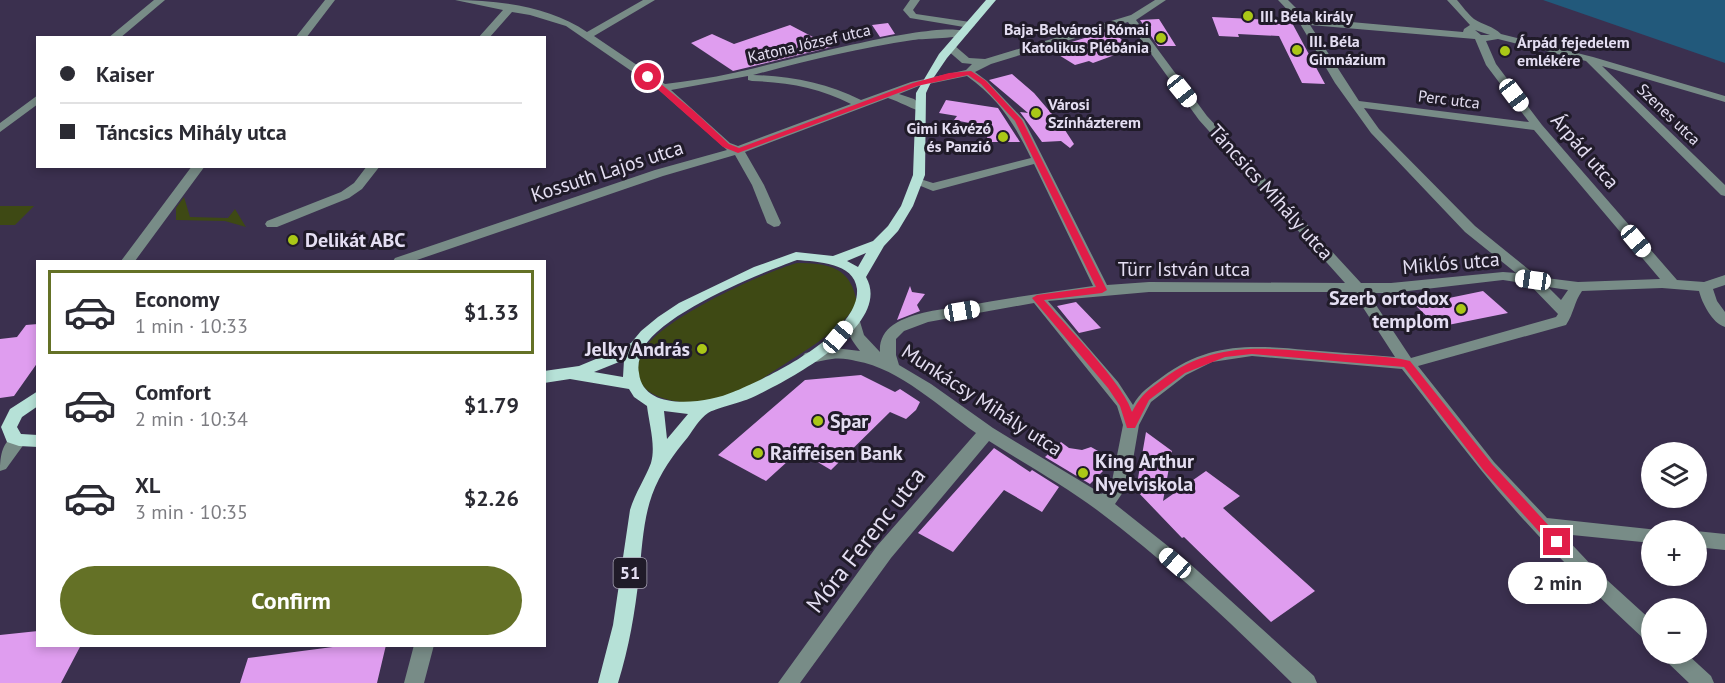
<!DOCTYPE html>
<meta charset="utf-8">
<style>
:root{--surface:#fff;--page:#f2f2f3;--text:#2b2b33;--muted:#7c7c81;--line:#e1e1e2;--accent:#647126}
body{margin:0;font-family:"PT Sans",sans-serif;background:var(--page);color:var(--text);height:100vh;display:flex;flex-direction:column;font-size:22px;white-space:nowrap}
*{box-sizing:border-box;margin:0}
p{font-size:20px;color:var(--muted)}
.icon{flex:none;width:33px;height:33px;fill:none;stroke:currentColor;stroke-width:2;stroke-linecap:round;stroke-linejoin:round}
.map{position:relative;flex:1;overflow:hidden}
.details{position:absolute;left:36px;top:260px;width:510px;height:387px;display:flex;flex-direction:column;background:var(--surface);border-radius:0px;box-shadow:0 3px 9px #0003}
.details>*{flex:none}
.guide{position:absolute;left:36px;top:36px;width:510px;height:132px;border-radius:0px;box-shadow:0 3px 9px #0003;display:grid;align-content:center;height:132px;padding:0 24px;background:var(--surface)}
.fabs{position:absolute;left:1641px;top:442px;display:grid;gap:12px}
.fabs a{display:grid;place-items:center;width:66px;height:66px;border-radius:50%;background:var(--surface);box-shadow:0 3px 9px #0003;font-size:30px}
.end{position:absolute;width:27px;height:27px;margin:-14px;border:8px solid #e11d48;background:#fff;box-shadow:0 0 0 3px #fff}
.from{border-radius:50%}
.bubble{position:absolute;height:42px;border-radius:21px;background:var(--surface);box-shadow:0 3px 9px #0003;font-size:20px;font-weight:600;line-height:42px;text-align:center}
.car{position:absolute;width:18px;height:36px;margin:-18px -9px;border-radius:8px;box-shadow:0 0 4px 2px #0007;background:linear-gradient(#fff 24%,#345 0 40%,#fff 0 76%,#345 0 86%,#fff 0)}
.guide b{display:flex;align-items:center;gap:21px;height:57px;font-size:22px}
.guide b+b{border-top:2px solid var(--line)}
.guide i{width:15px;height:15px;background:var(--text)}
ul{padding:10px 0 0;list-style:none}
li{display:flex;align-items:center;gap:18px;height:84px;margin:0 12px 9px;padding:0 12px;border:3px solid transparent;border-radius:0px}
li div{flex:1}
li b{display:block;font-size:22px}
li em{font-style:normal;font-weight:600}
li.current{border-color:var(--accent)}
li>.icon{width:54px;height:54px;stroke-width:1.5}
.cta{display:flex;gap:12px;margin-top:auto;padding:12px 24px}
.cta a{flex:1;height:69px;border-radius:36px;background:var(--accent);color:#fff;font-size:24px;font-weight:600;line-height:69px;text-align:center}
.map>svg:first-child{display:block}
.green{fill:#3e4914}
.water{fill:#22597b}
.building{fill:#df9def}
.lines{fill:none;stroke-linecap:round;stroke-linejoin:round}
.minor{fill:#788c87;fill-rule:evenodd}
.major{fill:#b6e1d7;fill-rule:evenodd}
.route{fill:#e11d48}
.poi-dot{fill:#aac717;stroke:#201b29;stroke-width:2}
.labels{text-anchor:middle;stroke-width:6;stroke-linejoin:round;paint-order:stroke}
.far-poi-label{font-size:16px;font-weight:bold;fill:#e4def2;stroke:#201b29;text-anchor:start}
.far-street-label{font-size:16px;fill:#e4def2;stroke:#201b29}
.shield{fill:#201b29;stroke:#a9a4b6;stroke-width:1.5}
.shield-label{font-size:18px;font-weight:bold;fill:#e4def2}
.street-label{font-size:20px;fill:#e4def2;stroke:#201b29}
.poi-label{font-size:20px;font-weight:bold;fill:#e4def2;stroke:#201b29;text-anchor:start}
.near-street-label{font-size:24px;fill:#e4def2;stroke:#201b29}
</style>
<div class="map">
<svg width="1725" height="683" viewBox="0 0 1725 683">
<rect width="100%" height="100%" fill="#3b304f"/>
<path class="green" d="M184 197 190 217 228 218 235 209 246 227 225 221 176 220V208Z
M0 206H34L15 225H0Z
M797 263C830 263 852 268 857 304 838 332 808 349 780 367 761 379 741 395 719 400 687 408 616 400 644 350 661 319 762 273 797 263Z"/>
<path class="water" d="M1543 0H1725V63Z"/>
<path class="building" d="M1212 17 1291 21 1325 84 1302 83 1279 36 1238 34 1239 37 1219 36Z
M1159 19 1176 46H1158L1140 20Z
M888 23 895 34 880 37 872 25Z
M790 25 832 47 733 71 691 43 712 34 734 44Z
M1104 32 1119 37 1131 49 1093 63 1089 61 1075 65 1049 49Z
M1012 74 1034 93 1063 127 1074 144 1070 148 1061 141 1042 142 1020 112 1028 113 989 80Z
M946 100 998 108 1020 142H988L985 126 954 120 957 116 939 113Z
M910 286 912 292 925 294 917 305 920 311 897 320Z
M1483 291 1508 313 1438 327 1415 305Z
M1076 302 1101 328 1079 333 1057 306Z
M38 324V362L14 396 0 398V339L17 337 26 325Z
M861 375 895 392 900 389 920 402 916 410 906 419 890 412 831 470 799 451 766 481 718 455 805 380Z
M1146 432 1172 451 1163 501 1206 471 1240 496 1223 508 1315 591 1271 622 1184 537 1182 538 1136 490Z
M1061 442 1069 448 1082 450 1091 447 1114 460 1090 484 1045 457Z
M994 448 1030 472 1032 470 1059 487 1042 512 1004 490 953 552 918 533Z
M38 631V645H81L61 683H0V635Z
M348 645H386L377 683H240L248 658Z"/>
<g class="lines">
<path class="minor" d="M154 0H165L120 38H108Z
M325 0H335L306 38H295Z
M455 0C499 0 551 7 587 32L643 0H655L594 36 665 84C688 81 711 78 733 73 769 66 945 16 968 33 960 39 926 38 913 40 859 48 806 61 753 75 791 76 827 83 861 100L911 82 966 70 972 64 962 63 947 50V46H955L969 58 985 59 1131 15 1155 0H1166L1136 20 1207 116 1361 283H1391L1503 272 1516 273 1465 232 1371 133 1335 83 1299 22 1278 0H1288L1306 18 1463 32 1464 29 1470 25 1447 0H1457C1462 6 1468 14 1474 19 1483 25 1493 26 1501 34L1593 57 1725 96V102L1602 66 1725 185V196L1721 195 1586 61 1498 39 1486 41 1496 64 1542 125 1677 280 1704 282 1725 275V285L1713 289 1717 301 1725 312V327C1712 323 1702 303 1699 291L1662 288 1582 291C1574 302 1574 313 1566 325L1418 366 1494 462 1547 518 1658 530 1652 531V543L1562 534 1596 570 1652 621V643L1645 640C1588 587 1530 531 1481 470 1454 437 1429 403 1402 369L1252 356 1212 362 1186 375 1151 402 1139 425 1129 483 1115 504 1188 562 1314 676 1317 683H1292C1230 622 1167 562 1097 510 1063 485 1025 464 989 441L891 558 800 683H778L877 546 976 433C940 408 901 369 856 361 849 359 840 358 832 359 823 360 814 364 805 361L802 357 805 353 835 348 860 351C852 341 846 332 846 319L853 314 858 315 864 335 880 352C879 341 884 331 893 325 914 311 941 310 965 306 1008 298 1050 292 1093 286L1034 164 933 191 911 182 917 178 933 183 1031 158C1014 123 999 99 967 76L919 86 899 94 914 99 924 107V111C916 112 899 101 888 98L745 152 764 185 781 223 779 226 774 227 767 223 752 185 735 155 663 176 414 261H393L395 258 655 170 727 150 659 90 566 26 530 15 512 12 489 38H478L503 10ZM1128 22 1199 120 1345 283 1149 282 1107 285 1024 120 987 81 975 72 991 64ZM1310 25 1475 39 1486 65 1529 122 1359 101ZM1475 30 1490 35H1481ZM748 76V80L752 81C787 82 820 88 851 104L738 146 730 143 671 90ZM1364 108 1534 130 1660 279 1578 282 1538 277 1475 226 1379 129ZM1503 280 1529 284 1558 314 1556 317 1411 358 1368 293H1391ZM1548 287 1568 290 1561 300ZM1149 292H1353L1395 357C1366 355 1337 352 1307 350 1252 345 1209 342 1162 377 1150 386 1140 392 1133 405L1118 382 1048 301ZM1034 303 1117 406 1123 425 1112 481 1102 494 993 428 931 384 899 365 896 355V339L904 331 928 322Z
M910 0H920L913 10 916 14 970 22 975 25 970 28 910 18 903 10Z
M38 95V104L0 132V123Z
M192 166H205L135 261H121Z
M367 166H380L362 189 349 198 277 227H267L265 224 267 221 341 192 354 183Z
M19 434 25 435 27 440 6 469 0 471C0 456 2 439 19 434Z
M1696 531 1725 534V550L1696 547Z
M414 645H434L424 683H404Z
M1663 654H1687L1711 676 1714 683H1689L1666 661Z"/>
<path class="major" d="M986 0H996L947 58 932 80 926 93 925 175 913 206 898 231 884 246 866 277C894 326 785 382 751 398 742 402 714 409 708 413 700 418 693 430 688 437 673 455 660 473 652 495 643 520 642 549 639 576 635 612 629 648 618 683H598L613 625 630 510C635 493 646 477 651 463 656 446 649 423 647 406L634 397 629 389 570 379 544 383V371L579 366 620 349 631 343 641 331 658 317 679 303 754 267 796 252 833 256 873 241 888 226 901 206 913 175 916 93 939 54ZM866 253 858 267 847 261ZM797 260C817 262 854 262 857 289 860 334 767 378 733 392 708 403 643 413 639 373 637 365 640 355 644 347 665 312 758 274 797 260ZM624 360 623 377 594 372ZM664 411 688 414 667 439Z
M38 391V406L22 417 17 427 21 434 38 435V447L19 446 7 442 1 427 10 409Z"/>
</g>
<path class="route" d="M971 71 986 81 1022 120 1107 290 1102 293 1044 300C1065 325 1124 384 1132 412 1141 395 1148 390 1163 379 1218 338 1273 349 1336 354 1360 356 1387 355 1410 361L1492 464 1561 539V546H1552L1484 471 1404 367 1252 354 1225 357 1185 373 1149 400 1135 428H1127L1120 406 1108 388 1032 298 1037 295 1096 287 1015 121 981 84 968 75 917 86 738 153 723 147 644 77 650 75 695 112 729 144 739 148 913 83 949 73Z"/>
<g class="poi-dot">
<circle cx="1248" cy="16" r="6"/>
<circle cx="1161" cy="38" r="6"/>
<circle cx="1297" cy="50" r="6"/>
<circle cx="1505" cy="51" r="6"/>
<circle cx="1036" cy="113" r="6"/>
<circle cx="1003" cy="137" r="6"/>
<circle cx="293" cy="240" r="6"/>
<circle cx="1461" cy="309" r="6"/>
<circle cx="702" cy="349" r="6"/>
<circle cx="818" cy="421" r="6"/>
<circle cx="758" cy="453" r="6"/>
<circle cx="1083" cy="473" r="6"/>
</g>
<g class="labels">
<g class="far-poi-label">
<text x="1260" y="22">III. Béla király</text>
<text x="1149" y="35" text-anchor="end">Baja-Belvárosi Római<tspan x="1149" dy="18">Katolikus Plébánia</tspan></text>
<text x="1309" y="47">III. Béla<tspan x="1309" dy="18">Gimnázium</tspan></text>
<text x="1517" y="48">Árpád fejedelem<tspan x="1517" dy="18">emlékére</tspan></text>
<text x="1048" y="110">Városi<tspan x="1048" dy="18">Színházterem</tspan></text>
<text x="991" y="134" text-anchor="end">Gimi Kávézó<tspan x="991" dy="18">és Panzió</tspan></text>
</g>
<g class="far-street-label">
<text transform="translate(809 43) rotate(-13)" y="6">Katona József utca</text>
<text transform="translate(1449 99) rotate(7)" y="6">Perc utca</text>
<text transform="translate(1669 114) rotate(44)" y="6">Szenes utca</text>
</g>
<rect class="shield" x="613.5" y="558" width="33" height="30" rx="4.5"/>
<g class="shield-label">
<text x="630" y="579">51</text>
</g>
<g class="street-label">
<text transform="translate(1585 151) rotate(49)" y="7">Árpád utca</text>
<text transform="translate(607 171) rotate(-18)" y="7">Kossuth Lajos utca</text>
<text transform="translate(1271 192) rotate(48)" y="7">Táncsics Mihály utca</text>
<text transform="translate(1451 263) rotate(-5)" y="7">Miklós utca</text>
<text x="1184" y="276">Türr István utca</text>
<text transform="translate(982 400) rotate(33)" y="7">Munkácsy Mihály utca</text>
</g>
<g class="poi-label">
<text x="305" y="247">Delikát ABC</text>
<text x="1449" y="305" text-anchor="end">Szerb ortodox<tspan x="1449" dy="23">templom</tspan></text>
<text x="690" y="356" text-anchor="end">Jelky András</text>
<text x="830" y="428">Spar</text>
<text x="770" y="460">Raiffeisen Bank</text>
<text x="1095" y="468">King Arthur<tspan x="1095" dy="23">Nyelviskola</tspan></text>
</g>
<g class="near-street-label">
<text transform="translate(866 540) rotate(-52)" y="8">Móra Ferenc utca</text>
</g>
</g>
</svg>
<div class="fabs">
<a><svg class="icon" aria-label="layers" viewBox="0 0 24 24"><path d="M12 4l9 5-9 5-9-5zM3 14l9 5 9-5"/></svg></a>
<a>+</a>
<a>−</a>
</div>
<i class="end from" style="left:648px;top:77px"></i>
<i class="end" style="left:1557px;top:542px"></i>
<div class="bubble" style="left:1508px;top:562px;width:99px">2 min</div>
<i class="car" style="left:1182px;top:91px;rotate:141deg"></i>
<i class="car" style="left:1514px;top:95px;rotate:143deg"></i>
<i class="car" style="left:1636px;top:241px;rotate:140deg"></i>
<i class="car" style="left:1533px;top:280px;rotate:278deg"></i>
<i class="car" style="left:962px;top:311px;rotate:81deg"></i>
<i class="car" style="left:838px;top:337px;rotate:40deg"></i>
<i class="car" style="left:1175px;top:563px;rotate:311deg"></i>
<div class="guide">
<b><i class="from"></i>Kaiser</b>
<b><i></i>Táncsics Mihály utca</b>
</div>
<section class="details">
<ul>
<li class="current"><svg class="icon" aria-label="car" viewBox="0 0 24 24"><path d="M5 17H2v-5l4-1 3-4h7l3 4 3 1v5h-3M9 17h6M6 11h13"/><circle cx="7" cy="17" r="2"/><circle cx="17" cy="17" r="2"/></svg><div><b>Economy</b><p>1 min · 10:33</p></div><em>$1.33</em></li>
<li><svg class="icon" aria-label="car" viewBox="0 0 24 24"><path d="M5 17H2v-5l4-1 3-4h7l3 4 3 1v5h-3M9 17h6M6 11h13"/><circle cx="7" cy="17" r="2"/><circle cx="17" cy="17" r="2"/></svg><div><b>Comfort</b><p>2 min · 10:34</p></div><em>$1.79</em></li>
<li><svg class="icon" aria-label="car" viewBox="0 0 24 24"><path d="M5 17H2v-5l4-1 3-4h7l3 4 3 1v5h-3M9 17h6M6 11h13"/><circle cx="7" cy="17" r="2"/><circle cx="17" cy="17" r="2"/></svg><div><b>XL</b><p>3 min · 10:35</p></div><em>$2.26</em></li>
</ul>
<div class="cta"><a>Confirm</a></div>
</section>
</div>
